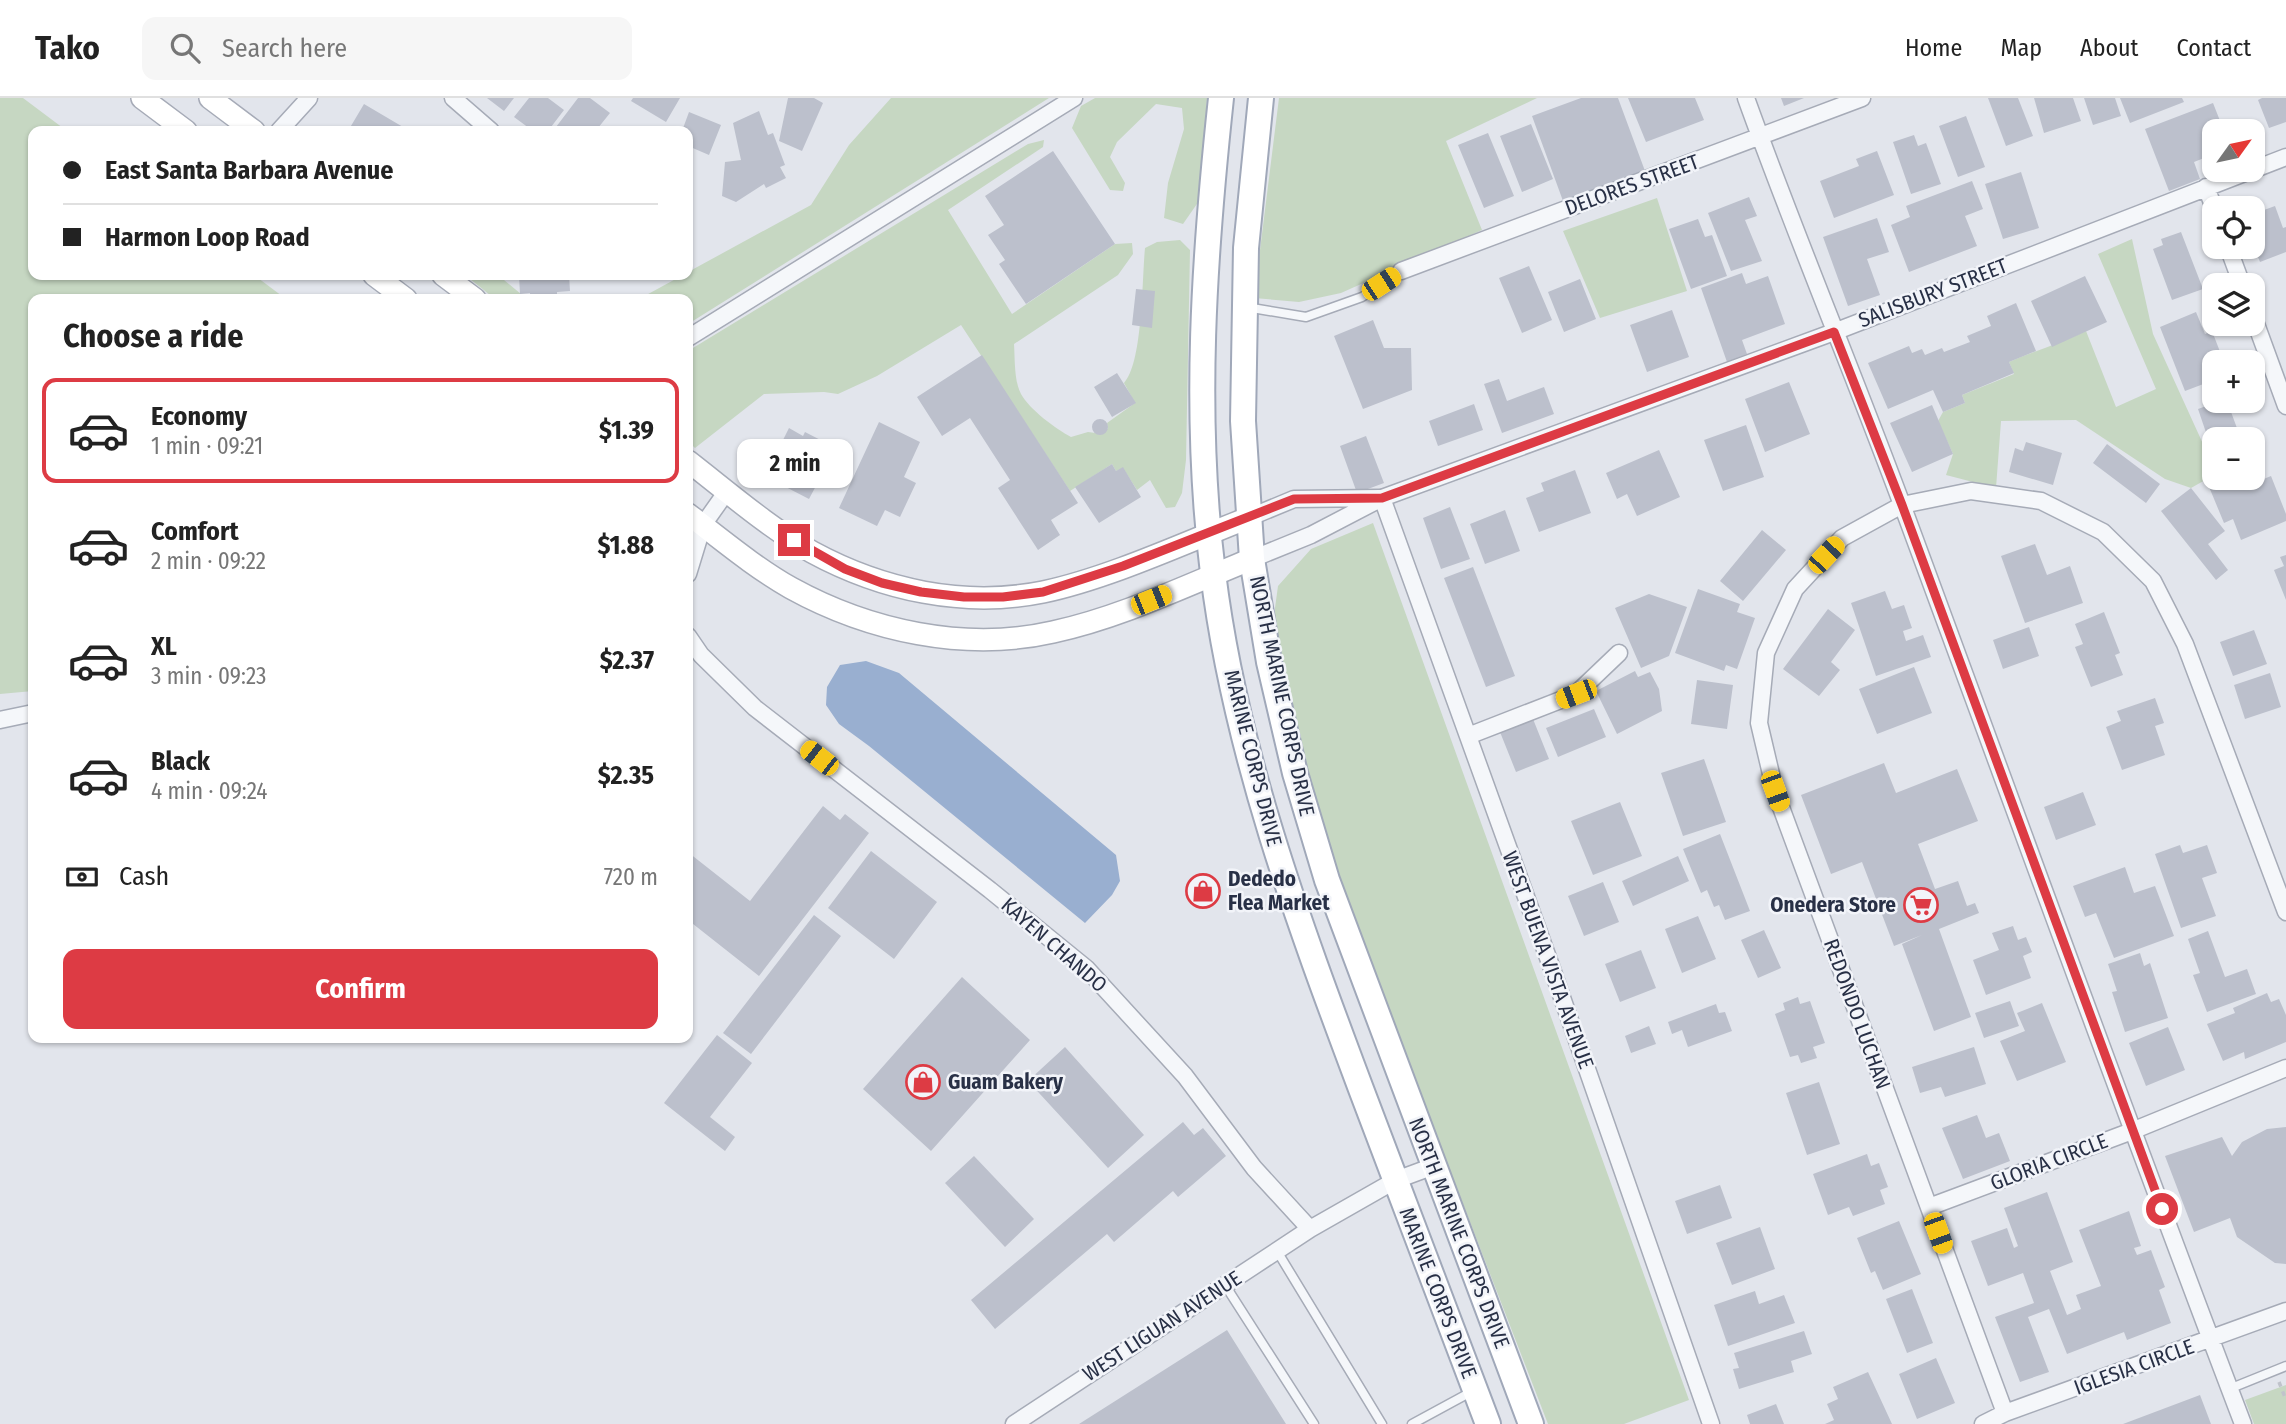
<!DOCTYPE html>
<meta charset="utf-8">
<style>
:root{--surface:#fff;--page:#f6f6f6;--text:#222;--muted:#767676;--line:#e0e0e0;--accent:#dd3b44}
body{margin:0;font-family:"Fira Sans Condensed",sans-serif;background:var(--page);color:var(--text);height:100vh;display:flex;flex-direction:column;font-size:26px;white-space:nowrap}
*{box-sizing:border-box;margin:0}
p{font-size:23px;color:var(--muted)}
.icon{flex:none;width:38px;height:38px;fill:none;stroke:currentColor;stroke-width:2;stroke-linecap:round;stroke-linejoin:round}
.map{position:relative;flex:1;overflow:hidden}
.side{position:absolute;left:28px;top:196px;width:665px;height:749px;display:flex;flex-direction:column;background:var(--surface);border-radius:14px;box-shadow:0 2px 5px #0004}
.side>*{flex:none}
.top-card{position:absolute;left:28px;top:28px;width:665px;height:154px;border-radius:14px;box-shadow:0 2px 5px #0004;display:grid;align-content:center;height:154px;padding:0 35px;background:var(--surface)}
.needle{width:46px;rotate:57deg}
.fabs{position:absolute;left:2202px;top:21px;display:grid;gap:14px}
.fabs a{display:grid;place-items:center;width:63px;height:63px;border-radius:14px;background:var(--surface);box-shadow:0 2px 5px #0004;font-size:35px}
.end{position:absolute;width:32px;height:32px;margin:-16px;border:9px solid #dd3b44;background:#fff;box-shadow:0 0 0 4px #fff}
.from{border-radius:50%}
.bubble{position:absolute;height:49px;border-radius:14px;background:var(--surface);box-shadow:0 2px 5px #0004;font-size:23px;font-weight:700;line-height:49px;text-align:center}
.car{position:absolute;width:21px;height:42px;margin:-21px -10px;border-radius:9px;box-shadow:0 0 5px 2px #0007;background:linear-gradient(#f5c518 24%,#345 0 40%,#f5c518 0 76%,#345 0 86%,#f5c518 0)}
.top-card b{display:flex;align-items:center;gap:24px;height:66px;font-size:26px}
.top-card b+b{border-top:2px solid var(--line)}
.top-card i{width:18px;height:18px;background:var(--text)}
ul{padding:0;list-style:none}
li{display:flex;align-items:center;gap:21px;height:105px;margin:0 14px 10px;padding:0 21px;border:4px solid transparent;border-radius:14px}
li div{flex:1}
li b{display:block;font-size:26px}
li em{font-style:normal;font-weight:700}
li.selected{border-color:var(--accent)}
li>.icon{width:63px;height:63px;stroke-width:1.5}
h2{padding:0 35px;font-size:32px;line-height:84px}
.pay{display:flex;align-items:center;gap:18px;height:77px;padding:0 35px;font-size:26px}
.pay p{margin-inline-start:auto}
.cta{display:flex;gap:14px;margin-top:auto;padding:14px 35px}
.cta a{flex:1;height:80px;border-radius:14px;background:var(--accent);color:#fff;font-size:28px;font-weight:700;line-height:80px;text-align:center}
header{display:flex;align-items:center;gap:42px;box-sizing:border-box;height:98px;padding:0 35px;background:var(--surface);border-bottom:2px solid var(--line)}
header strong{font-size:33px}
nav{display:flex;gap:38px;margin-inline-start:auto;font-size:24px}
.search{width:490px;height:63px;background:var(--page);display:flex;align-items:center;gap:18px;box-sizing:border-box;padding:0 24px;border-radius:14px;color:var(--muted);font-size:26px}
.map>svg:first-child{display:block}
.green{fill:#c6d7c2}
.water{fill:#99afd0}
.building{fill:#bcc0cc}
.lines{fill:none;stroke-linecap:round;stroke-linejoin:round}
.lane-casing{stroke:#a6abb7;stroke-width:11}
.street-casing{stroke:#a6abb7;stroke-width:19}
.secondary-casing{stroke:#a6abb7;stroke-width:24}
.primary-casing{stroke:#a0a8b9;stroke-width:28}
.path{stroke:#c0c3cb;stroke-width:3.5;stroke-dasharray:5 5;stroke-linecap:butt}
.lane{stroke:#f5f7fa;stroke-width:8}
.street{stroke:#f5f7fa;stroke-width:16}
.secondary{stroke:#fff;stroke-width:21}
.primary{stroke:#fff;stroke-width:24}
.route{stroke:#dd3b44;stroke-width:9}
.labels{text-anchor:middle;stroke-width:5;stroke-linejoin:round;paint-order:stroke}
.street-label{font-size:21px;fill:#283046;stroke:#f2f4f9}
.poi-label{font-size:21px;font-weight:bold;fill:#283046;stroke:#f2f4f9;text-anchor:start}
</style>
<header>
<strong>Tako</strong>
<div class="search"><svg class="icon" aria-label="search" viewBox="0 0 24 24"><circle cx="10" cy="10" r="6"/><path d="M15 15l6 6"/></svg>Search here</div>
<nav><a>Home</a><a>Map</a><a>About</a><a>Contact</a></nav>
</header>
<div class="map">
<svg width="2286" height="1326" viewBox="0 0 2286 1326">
<rect width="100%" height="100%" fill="#e2e5ec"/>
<path class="green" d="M0 0H23L67 33H33V177H254L286 201H33V593L0 596Z
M891 0H1049L688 226V201H639L683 177H688V174L811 107 849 47Z
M1095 0H1207L1199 103 1183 126 1164 120 1168 85 1184 31 1182 10 1156 6 1117 44 1110 59 1125 85 1123 93 1110 92 1072 30 1081 8Z
M1279 0H1537L1446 43 1482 132 1341 195 1299 204 1254 200Z
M1044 42 1043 49 948 112 1012 216 1115 146 1132 145 1133 156 1118 177 1014 246C1015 261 1014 283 1021 296 1029 311 1056 331 1071 339L1088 334 1103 336 1108 330 1107 325 1135 305 1124 285C1143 265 1142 180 1145 150L1157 144 1180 142 1190 152 1186 362 1182 395 1175 409 1166 410 1150 382 1137 392 1123 370 1116 373 1112 366 1070 393 961 227 877 278 838 296 824 294 764 296 695 350 688 343V253L1028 46Z
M1657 100 1687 193 1600 220 1563 133Z
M2132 141 2153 236 2214 370V377L2191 390 2165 381 2076 322 2001 323 1996 390 1946 377 1953 356 1938 323 1943 314 1965 305 1962 297 2014 276 2009 264C2035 253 2061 245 2086 233L2116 309 2156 291 2098 156Z
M465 177H498L527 201H495Z
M1373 425 1689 1302 1624 1326H1548L1341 790 1271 539 1278 488 1311 451Z
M2286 1287V1326H2254L2245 1302Z"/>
<path class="water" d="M866 563 899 575 1116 757 1120 783 1112 797 1085 825 869 648 839 626 826 607 827 589 840 567Z"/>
<path class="building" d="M487 0H514L504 13Z
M529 0H548L564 12 548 33H533L514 19Z
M578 0H590L610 15 598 30 603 33H553Z
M633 0H680L666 24 631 3Z
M788 0H814L823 5 802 53 779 43Z
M1581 0H1618L1645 73 1563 103 1532 18Z
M1628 0H1695L1704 22 1646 44Z
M1781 0H1804L1784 8Z
M1988 0H2018L2033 38 2006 48Z
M2034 0H2073L2081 23 2044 35Z
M2084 0H2115L2121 18 2093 27Z
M2120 0H2182L2184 4 2130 25Z
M2262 0H2286V24L2269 30 2258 2Z
M2213 5 2224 33H2214V56L2194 64 2200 81 2169 93 2145 31Z
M364 6 403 29 401 33H348Z
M759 13 768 37 773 35 785 67 780 69 786 80 766 90 764 86 736 104 722 98 725 64 741 62 733 25Z
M689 14 721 27 709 57 688 48V33H682Z
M1966 18 1985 69 1958 79 1939 28Z
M1531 26 1553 81 1522 94 1500 38Z
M1488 35 1514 98 1484 110 1458 47Z
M1914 37 1918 48 1926 45 1941 86 1911 96 1893 44Z
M1053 53 1115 146 1026 206 999 166 1005 162 988 137 1004 127 985 98Z
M1877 53 1894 97 1834 120 1820 83 1859 68 1856 61Z
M2021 74 2039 130 2003 141 1985 86Z
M1972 83 1983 111 1965 118 1977 148 1909 174 1891 127 1910 119 1906 108Z
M1749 99 1757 118 1745 122 1762 163 1731 173 1708 115Z
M2260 104 2264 112 2275 108 2283 130 2286 129V154L2260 164 2252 144V110H2244Z
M1877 120 1889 154 1867 161 1880 197 1848 208 1823 139Z
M1698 121 1705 139 1712 137 1727 178 1691 191 1669 131Z
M2181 134 2203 191 2172 202 2153 151 2163 147 2161 141Z
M1529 168 1552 222 1522 235 1499 180Z
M1742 175 1746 186 1768 178 1785 226 1742 242 1747 256 1727 264 1701 190Z
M519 177H569L570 193 557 194V201H530V195L520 196Z
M2085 178 2107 224 2052 249 2031 203Z
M1580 181 1596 221 1564 234 1548 194Z
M1136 191 1155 193 1152 230 1132 227Z
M2016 205 2036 253 2009 264 2014 275 1962 297 1965 305 1943 314 1933 292 1888 311 1868 265 1909 248 1912 255 1922 251 1925 257 1942 250 1944 254 1970 244 1967 238 1991 228 1987 218Z
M1672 212 1689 259 1647 274 1630 227Z
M2196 214 2205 236 2212 233 2224 264H2214V282L2185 293 2160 229Z
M1373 222 1384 250H1411L1412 292 1363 311 1334 238Z
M982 257 1078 405 1051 422 1060 437 1038 452 998 390 1010 382 970 320 942 338 917 299Z
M1117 275 1136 305 1112 319 1094 289Z
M1499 281 1507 303 1544 289 1554 316 1502 335 1484 286Z
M1789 284 1810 336 1765 354 1745 301Z
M2220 303H2227L2241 341H2214L2213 355 2198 311Z
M1474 306 1483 332 1438 348 1429 323Z
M1932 307 1953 356 1912 374 1890 325Z
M1092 329a8 8 0 1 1 16 0a8 8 0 1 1-16 0Z
M879 324 920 344 904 379 916 385 900 419 885 412 877 428 839 410Z
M1746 327 1764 379 1723 393 1704 342Z
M789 330 803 338 805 334 836 350 809 401 778 385 781 371 771 366Z
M1366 338 1384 385 1357 395 1340 348Z
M2026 344 2062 355 2053 387 2009 374 2015 350 2023 353Z
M2260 344 2264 355 2252 359V347Z
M2107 346 2160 386 2146 405 2093 365Z
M1659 352 1680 399 1637 418 1627 396 1617 401 1606 375Z
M1112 366 1116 373 1123 369 1141 399 1099 425 1075 389Z
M1575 372 1591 415 1539 434 1526 400 1544 393 1541 385Z
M2271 378 2286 416V423L2241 442 2233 421 2224 425 2207 384 2217 380H2252L2254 385Z
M2191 390 2225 433 2208 446 2228 472 2216 482 2161 413Z
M1450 409 1470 461 1441 471 1423 420Z
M1505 412 1520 453 1485 466 1470 426Z
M1762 432 1786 452 1743 503 1720 483Z
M2035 446 2047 477 2070 468 2083 505 2025 525 2001 458Z
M2286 457V502L2274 472 2284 468 2280 459Z
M1473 469 1515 578 1486 589 1444 480Z
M1698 491 1740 506 1737 514 1755 520 1737 571 1726 567 1724 573 1675 555Z
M1885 493 1892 511 1904 507 1912 530 1903 533 1906 543 1923 537 1931 559 1876 578 1851 505Z
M1649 496 1687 509 1669 558 1641 570 1615 510Z
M1828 511 1855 532 1831 564 1840 572 1819 598 1783 571Z
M2104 514 2120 555 2115 557 2123 577 2091 589 2075 549 2083 546 2075 526Z
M2029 529 2039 558 2003 571 1993 542Z
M2254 532 2267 566 2233 578 2220 544Z
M1914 569 1932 615 1877 636 1859 591Z
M1635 573 1638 579 1650 574 1659 591 1662 613 1617 636 1596 593Z
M2270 575 2281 609 2245 621 2234 587Z
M1697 582 1733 587 1727 631 1691 626Z
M2155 600 2164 625 2155 628 2165 657 2122 672 2106 629 2121 623 2117 613Z
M1594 611 1606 639 1558 659 1546 630Z
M1533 621 1549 661 1516 674 1500 634Z
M1704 661 1726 724 1683 738 1661 675Z
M1884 665 1896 695 1957 671 1978 723 1918 746 1935 791 1958 783 1967 808 1975 805 1979 815 1939 831 1971 919 1934 933 1902 846 1922 837 1894 848 1862 764 1831 776 1801 697Z
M2083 694 2096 727 2056 742 2044 709Z
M1620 704 1642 758 1593 777 1571 723Z
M823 708 840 722 845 716 869 735 759 878 688 822V757L689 755 750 803Z
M1720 736 1750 813 1725 822 1719 807 1714 809 1707 792 1701 795 1683 751Z
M2180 747 2183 755 2207 747 2217 775 2202 780 2216 818 2181 830 2155 756Z
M871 753 937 804 894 861 828 810Z
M1678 758 1689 783 1633 808 1622 783Z
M2125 769 2134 795 2155 788 2174 838 2114 860 2096 815 2085 819 2073 788Z
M1603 784 1619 824 1584 838 1568 798Z
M814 817 841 838 751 956 723 935Z
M1698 818 1716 861 1682 875 1665 831Z
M2013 828 2018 842 2026 839 2032 854 2023 858 2031 880 1986 897 1973 862 1999 852 1992 835Z
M1764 832 1781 870 1758 880 1741 842Z
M2208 833 2225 879 2247 871 2256 896 2207 914 2193 877 2200 875 2188 841Z
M1641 852 1656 890 1620 904 1605 866Z
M2140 855 2144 868 2150 865 2168 920 2125 934 2112 894 2117 893 2108 866Z
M962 879 1030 942 931 1053 863 991Z
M2267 895 2271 904 2279 901 2286 917V944L2245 961 2244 954 2223 963 2207 926 2235 915 2233 910Z
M1798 899 1800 906 1810 903 1825 945 1813 949 1817 960 1801 965 1798 957 1790 959 1775 916 1785 912 1783 905Z
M2010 903 2019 928 1984 940 1975 915Z
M2042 905 2066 964 2017 983 2000 943 2025 933 2017 915Z
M1716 906 1719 915 1725 914 1732 933 1688 949 1682 932 1672 936 1668 924Z
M1649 928 1656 946 1631 955 1625 938Z
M2168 929 2185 972 2146 988 2129 945Z
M717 937 752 965 710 1019 735 1039 725 1053 664 1005Z
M1065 949 1144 1037 1108 1070 1028 983Z
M1974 949 1986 986 1945 999 1941 989 1920 995 1912 969Z
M1819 984 1840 1046 1807 1057 1786 995Z
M1977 1017 1986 1040 1999 1035 2010 1063 1963 1081 1942 1030Z
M1183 1024 1194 1037 1203 1030 1226 1058 1178 1099 1173 1093 1114 1144 1107 1136 995 1231 971 1202Z
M2286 1029V1166L2275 1165 2237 1139 2230 1120 2194 1134 2165 1058 2222 1039 2232 1058 2242 1044 2267 1031Z
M1867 1056 1871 1068 1879 1065 1888 1089 1880 1092 1885 1106 1853 1118 1849 1109 1828 1117 1813 1076Z
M974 1058 1034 1121 1005 1149 945 1085Z
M1720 1087 1732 1120 1687 1136 1675 1103Z
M2047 1094 2073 1164 2050 1173 2067 1217 2081 1211 2076 1197 2101 1188 2079 1132 2129 1113 2141 1148 2134 1150 2137 1157 2151 1152 2165 1189 2159 1192 2171 1225 2127 1242 2124 1234 2067 1256 2049 1211 2028 1219 2049 1274 2020 1284 1995 1219 2034 1205 2023 1175 1988 1188 1971 1143 2007 1130 2014 1150 2018 1148 2004 1110Z
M1899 1123 1921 1176 1883 1192 1875 1173 1871 1175 1857 1140Z
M1760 1129 1775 1171 1732 1187 1716 1145Z
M1912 1191 1933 1245 1907 1255 1886 1201Z
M1755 1193 1759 1206 1784 1197 1795 1225 1728 1248 1714 1207Z
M1227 1232 1286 1326H1079Z
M1804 1233 1812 1256 1791 1263 1794 1274 1739 1291 1733 1271 1739 1270 1734 1255Z
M1936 1260 1955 1305 1917 1321 1899 1276Z
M1868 1274 1892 1326H1825L1834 1322 1827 1306 1838 1301 1833 1289Z
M2200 1297 2211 1326H2123Z
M1776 1306 1784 1326H1750L1747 1317Z"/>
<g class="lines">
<g class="lane-casing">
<path id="lane" d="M1246 209 1306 219 1362 199 1401 173
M1277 1153 1382 1326
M1225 1187 1314 1326
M2229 1291 2286 1268
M1412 1326 1471 1294"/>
</g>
<g class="street-casing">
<path id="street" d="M453 0 491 33
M1746 0C1796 139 1853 274 1904 412 2017 717 2127 1022 2243 1326
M279 33 309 0
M2206 89 2214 110
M2228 149 2242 187
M1401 173 1862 0
M2252 215 2286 308
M688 240 1074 0
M1382 400 1551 868 1711 1326
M1248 420 1294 401 1380 400
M1252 461 1311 437 1382 400 1834 234 2286 59
M688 476 703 427 727 393
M688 538 701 557 755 610 990 792 1086 870 1185 978 1254 1070 1310 1131 1396 1082 1434 1068
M0 622 33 615
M1468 638 1576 596 1619 555
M1929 1109 2132 1033 2286 970
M2005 1315 1775 693 1759 625 1766 555 1795 491 1842 440 1902 407 1971 393 2041 403 2103 434 2153 483 2185 546 2286 814
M1014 1326 1310 1131
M1983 1326 2005 1315 2286 1213"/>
</g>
<g class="secondary-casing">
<path id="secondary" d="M142 0 186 33
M210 0 254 33
M374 177 406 201
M443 177 475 201
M688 363C728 394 768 429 812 454 882 492 964 510 1043 494 1109 480 1184 445 1248 420
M688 416C721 441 754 469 791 490 869 533 965 554 1053 534 1122 519 1187 487 1252 461"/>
</g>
<g class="primary-casing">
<path id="primary" d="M1221 0C1204 158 1193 316 1213 475 1235 654 1298 823 1361 991 1404 1102 1446 1214 1488 1326
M1261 0 1246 150 1243 323 1252 461 1269 564 1295 675 1327 782 1531 1326"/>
</g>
<path class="path" d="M2279 1284 2286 1302"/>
<use href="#lane" class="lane"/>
<use href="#street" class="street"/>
<use href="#secondary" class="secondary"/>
<use href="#primary" class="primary"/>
</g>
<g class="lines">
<path class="route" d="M794 442 845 471 882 485 921 494 964 499H1003L1043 494 1123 468 1294 401 1382 400 1834 234 1902 407 2162 1111"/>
</g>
<defs>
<g id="shop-ring" transform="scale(1.75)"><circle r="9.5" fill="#f2f4f9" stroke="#dd3b44" stroke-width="1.5"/><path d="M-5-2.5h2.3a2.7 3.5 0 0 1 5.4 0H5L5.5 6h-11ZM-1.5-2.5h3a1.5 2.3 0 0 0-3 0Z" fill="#dd3b44"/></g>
<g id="supermarket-ring" transform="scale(1.75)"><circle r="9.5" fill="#f2f4f9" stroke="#dd3b44" stroke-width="1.5"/><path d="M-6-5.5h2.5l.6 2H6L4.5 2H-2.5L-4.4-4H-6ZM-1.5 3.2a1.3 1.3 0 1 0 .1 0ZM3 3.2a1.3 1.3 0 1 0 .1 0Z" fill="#dd3b44"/></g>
</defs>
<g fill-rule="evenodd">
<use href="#shop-ring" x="1203" y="793"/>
<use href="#supermarket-ring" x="1921" y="807"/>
<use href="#shop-ring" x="923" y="984"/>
</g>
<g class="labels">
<g class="street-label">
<text transform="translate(1632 87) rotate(-20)" y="7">DELORES STREET</text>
<text transform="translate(1933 195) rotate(-21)" y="7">SALISBURY STREET</text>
<text transform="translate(1282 598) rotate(78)" y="7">NORTH MARINE CORPS DRIVE</text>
<text transform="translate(1253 660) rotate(76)" y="7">MARINE CORPS DRIVE</text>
<text transform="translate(1054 847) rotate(41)" y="7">KAYEN CHANDO</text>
<text transform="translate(1548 862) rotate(70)" y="7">WEST BUENA VISTA AVENUE</text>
<text transform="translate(1857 916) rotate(70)" y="7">REDONDO LUCHAN</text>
<text transform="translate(2049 1064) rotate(-21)" y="7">GLORIA CIRCLE</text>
<text transform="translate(1459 1135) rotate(69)" y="7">NORTH MARINE CORPS DRIVE</text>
<text transform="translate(1438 1195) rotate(69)" y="7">MARINE CORPS DRIVE</text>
<text transform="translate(1162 1228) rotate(-33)" y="7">WEST LIGUAN AVENUE</text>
<text transform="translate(2134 1269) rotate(-20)" y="7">IGLESIA CIRCLE</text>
</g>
<g class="poi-label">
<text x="1228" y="788">Dededo<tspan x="1228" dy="24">Flea Market</tspan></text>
<text x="1896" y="814" text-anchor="end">Onedera Store</text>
<text x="948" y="991">Guam Bakery</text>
</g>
</g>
</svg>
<div class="fabs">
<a><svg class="needle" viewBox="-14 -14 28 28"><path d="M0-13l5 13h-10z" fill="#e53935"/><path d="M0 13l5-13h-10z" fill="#767676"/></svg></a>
<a><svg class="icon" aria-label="locate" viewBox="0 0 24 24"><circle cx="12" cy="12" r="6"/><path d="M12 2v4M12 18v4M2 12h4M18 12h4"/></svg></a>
<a><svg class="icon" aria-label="layers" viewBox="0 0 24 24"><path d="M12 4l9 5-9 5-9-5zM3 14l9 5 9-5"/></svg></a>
<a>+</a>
<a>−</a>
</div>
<i class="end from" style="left:2162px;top:1111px"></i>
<i class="end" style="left:794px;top:442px"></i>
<div class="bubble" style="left:737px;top:341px;width:116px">2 min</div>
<i class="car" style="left:1381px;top:186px;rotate:57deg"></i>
<i class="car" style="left:1826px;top:457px;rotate:43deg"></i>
<i class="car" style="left:1151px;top:502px;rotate:68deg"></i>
<i class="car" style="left:1576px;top:596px;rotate:249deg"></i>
<i class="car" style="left:819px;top:660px;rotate:308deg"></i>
<i class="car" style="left:1775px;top:693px;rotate:160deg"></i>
<i class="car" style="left:1938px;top:1135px;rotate:160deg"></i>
<div class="top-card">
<b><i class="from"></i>East Santa Barbara Avenue</b>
<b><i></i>Harmon Loop Road</b>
</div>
<section class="side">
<h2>Choose a ride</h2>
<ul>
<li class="selected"><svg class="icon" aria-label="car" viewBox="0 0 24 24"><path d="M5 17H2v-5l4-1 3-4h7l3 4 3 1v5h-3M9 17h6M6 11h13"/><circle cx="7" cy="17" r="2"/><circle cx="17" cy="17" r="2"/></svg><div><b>Economy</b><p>1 min · 09:21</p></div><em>$1.39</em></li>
<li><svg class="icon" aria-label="car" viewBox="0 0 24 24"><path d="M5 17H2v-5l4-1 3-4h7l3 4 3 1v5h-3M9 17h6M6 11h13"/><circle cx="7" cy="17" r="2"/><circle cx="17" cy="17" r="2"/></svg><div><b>Comfort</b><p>2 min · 09:22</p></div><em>$1.88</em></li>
<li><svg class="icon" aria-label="car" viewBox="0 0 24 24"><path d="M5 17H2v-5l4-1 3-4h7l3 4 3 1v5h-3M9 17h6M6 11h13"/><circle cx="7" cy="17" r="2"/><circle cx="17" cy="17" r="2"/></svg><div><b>XL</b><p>3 min · 09:23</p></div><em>$2.37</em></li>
<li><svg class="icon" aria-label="car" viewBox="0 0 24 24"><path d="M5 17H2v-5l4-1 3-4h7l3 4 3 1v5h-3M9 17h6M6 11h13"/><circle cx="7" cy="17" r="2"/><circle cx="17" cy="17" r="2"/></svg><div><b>Black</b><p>4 min · 09:24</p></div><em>$2.35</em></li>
</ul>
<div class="pay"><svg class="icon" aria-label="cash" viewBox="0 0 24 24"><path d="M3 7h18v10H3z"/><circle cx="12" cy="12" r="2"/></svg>Cash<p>720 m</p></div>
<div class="cta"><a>Confirm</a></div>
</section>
</div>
